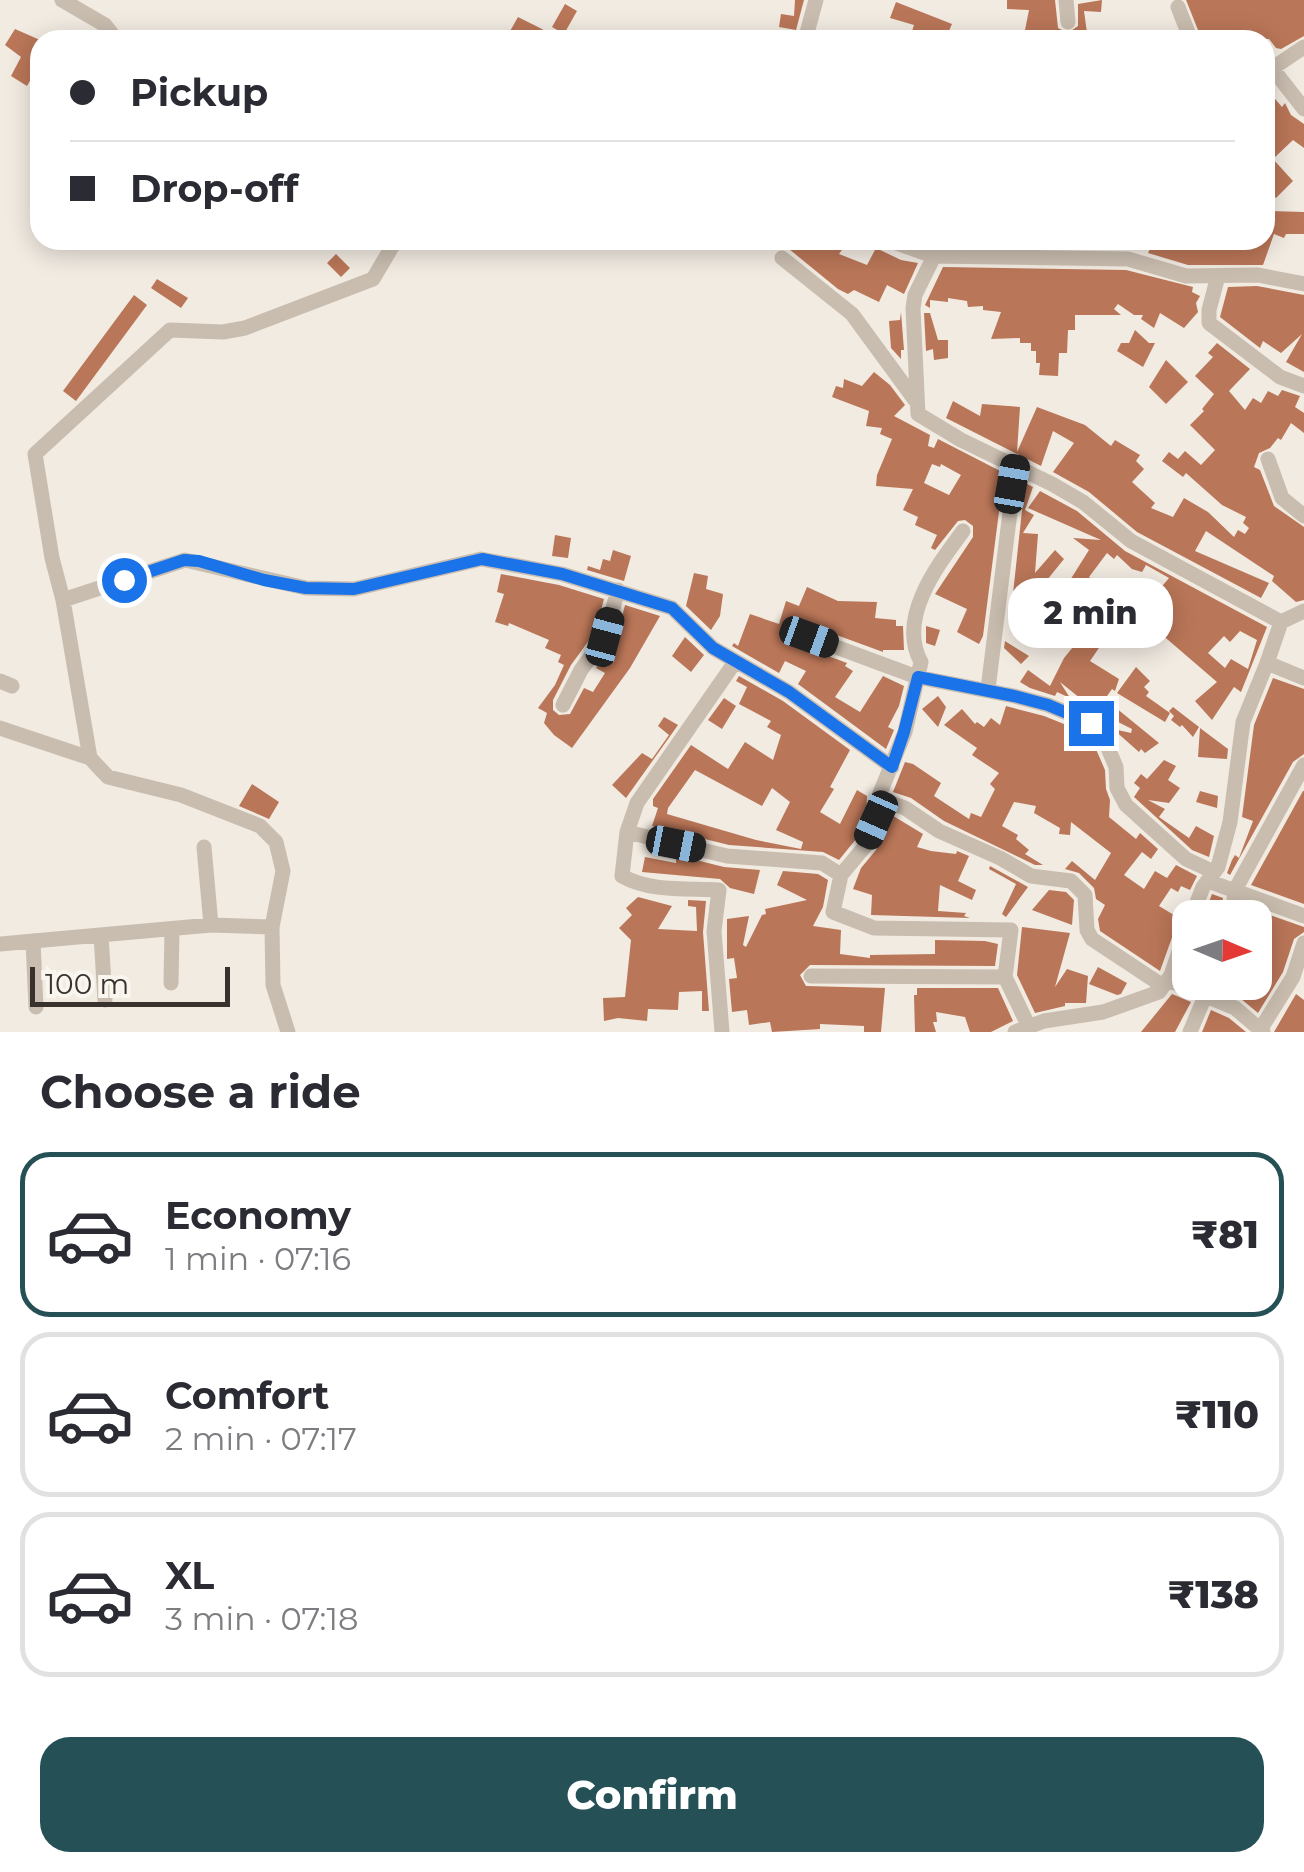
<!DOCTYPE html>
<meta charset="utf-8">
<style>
:root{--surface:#fff;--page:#f2f2f3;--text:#2b2b33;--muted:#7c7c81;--line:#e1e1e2;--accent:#255056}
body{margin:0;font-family:Montserrat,sans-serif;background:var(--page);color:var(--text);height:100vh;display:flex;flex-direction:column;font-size:38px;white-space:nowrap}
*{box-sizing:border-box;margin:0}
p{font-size:32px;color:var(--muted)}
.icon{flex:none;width:55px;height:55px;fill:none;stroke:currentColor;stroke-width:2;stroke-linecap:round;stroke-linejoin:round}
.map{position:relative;height:1032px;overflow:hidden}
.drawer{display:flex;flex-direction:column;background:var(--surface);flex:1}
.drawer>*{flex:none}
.guide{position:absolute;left:30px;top:30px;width:1245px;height:220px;border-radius:30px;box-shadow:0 5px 25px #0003;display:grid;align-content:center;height:220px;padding:0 40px;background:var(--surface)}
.needle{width:65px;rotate:92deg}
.tools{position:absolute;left:1172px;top:900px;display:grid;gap:20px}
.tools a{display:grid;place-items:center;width:100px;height:100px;border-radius:20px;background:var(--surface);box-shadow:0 5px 25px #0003;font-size:50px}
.scale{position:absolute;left:30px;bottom:25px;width:200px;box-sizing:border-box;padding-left:10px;border:5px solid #39312c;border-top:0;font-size:28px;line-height:35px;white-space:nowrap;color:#39312c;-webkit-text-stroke:8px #f9f5ef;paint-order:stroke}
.end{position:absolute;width:45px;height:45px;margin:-22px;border:12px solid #1a73e8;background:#fff;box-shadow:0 0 0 5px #fff}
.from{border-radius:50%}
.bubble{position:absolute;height:70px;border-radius:30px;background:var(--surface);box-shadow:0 5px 25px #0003;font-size:32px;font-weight:800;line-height:70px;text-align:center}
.car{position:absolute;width:30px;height:60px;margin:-30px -15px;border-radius:12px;box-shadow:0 0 8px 2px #0007;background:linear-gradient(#222 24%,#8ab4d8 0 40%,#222 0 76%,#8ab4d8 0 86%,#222 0)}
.guide b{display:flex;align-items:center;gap:35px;height:95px;font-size:38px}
.guide b+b{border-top:2px solid var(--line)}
.guide i{width:25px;height:25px;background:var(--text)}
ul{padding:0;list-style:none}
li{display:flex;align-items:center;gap:30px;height:165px;margin:0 20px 15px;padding:0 20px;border:5px solid var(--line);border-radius:30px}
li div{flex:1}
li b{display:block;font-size:38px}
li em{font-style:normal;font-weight:800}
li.on{border-color:var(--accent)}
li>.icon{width:90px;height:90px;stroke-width:1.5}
h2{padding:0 40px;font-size:45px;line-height:120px}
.action{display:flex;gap:20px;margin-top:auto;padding:20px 40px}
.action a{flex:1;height:115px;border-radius:30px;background:var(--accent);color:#fff;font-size:40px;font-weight:800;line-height:115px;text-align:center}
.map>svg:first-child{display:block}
.building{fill:#ba7658;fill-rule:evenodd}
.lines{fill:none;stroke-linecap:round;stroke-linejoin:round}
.minor{stroke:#c9bdaf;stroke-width:15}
.route{stroke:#1a73e8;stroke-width:12}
</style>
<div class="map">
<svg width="1304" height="1032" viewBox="0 0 1304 1032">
<rect width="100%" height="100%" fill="#f2ebe2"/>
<path class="building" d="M795 0H804L796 30 779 27 781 14 794 16Z
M1007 0H1055L1058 28 1068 33 1078 26V4L1102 0 1101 12 1084 11 1088 40H1023L1029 10 1007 9Z
M1186 0H1304V36L1281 49 1276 48 1269 39 1202 40Z
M896 2 952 24 945 40H909L914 25 890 18Z
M565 4 577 11 564 34 552 27Z
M518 17 540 28 561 40H505Z
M15 29 40 40V63L27 86 11 76 21 57 5 45Z
M1265 87 1282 107 1285 103 1291 115 1304 124V148L1293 140 1273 159 1293 181 1276 198 1265 189Z
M1270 211 1304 212V234H1286L1284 238 1274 234 1263 265H1188L1148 253 1154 240 1260 242 1265 240V218Z
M763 240H849L839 254 867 265 876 248 901 260 918 263 904 294 887 285 879 302 854 290 848 294 838 289 789 249H776Z
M1027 240H1061L1060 244 1071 247 1026 246Z
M336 254 350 268 341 277 327 263Z
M943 267 1126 270 1193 287 1192 292 1200 296 1196 303 1198 312 1184 328 1160 313 1154 328 1141 319 1143 315H1134L1118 304 1114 309 1121 315H1075V330H1068L1067 353H1059L1058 376 1039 375 1040 363H1036V351H1031V343H1020V338L991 339 1001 312 983 310V306L968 307 967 301 948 298V302L930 300V308L925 305Z
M157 279 188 298 181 308 151 288Z
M1257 286 1304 295V372L1286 362 1302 334 1281 353 1263 341 1260 348 1220 317 1228 287Z
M134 295 147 305 76 401 63 391Z
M901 312 904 350H901V359L891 348 889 321 900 320Z
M924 313H930L938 340H948V358L934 360 933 349 926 351Z
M1135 330 1149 343H1155L1143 367 1117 351 1121 343H1129Z
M1217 343 1250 369 1229 391 1245 410 1253 398 1261 403 1268 391 1278 396 1282 390 1300 396 1295 407 1304 413V433L1291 423 1281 440 1278 438 1270 448 1259 453 1254 467 1260 470 1274 506 1304 527V600L1296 602 1272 581 1274 576 1206 531 1195 551 1269 583 1261 598 1137 532 1089 492 1053 472 1074 443 1053 431 1041 466 946 418 953 401 980 416 982 404 1020 407 1017 452 1037 407 1085 425 1111 446 1115 440 1140 455 1136 461 1144 469 1132 482 1155 503 1151 508 1173 517 1184 498 1208 512 1234 537 1238 530 1245 534 1249 528 1243 523 1246 517 1222 505 1186 473 1183 477 1162 461 1169 452 1178 459 1185 451 1201 465 1215 450 1190 425 1204 411 1202 409 1214 394 1195 376 1213 357 1208 353Z
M1166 360 1188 382 1166 404 1149 387Z
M874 372 890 385 905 405 894 416 930 435 928 446 934 448 938 439 1004 473 983 636 979 644 957 632 967 609 935 594 973 537V526L965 520 958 521 935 550 931 548 937 535 915 525 918 517 903 510 913 489 876 486 877 475 892 439 880 434 882 428 866 426 869 411 832 397 836 386 843 388 844 379 862 386ZM932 464 940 467 941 464 961 475 949 495 924 483Z
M1025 483 1033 487 1025 510 1034 515 1023 533 1038 534 1035 573 1055 550 1064 559 1043 585 1040 582 1023 609 1015 602 1011 612Z
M1040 491 1077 511 1125 551 1267 627 1241 692 1234 687 1212 720 1195 701 1217 682 1160 633 1163 628 1144 615 1155 624 1153 629 1083 600 1068 625 1050 612 1089 550 1073 538 1101 540 1028 508ZM1107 553 1114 559 1117 555 1132 569 1142 572 1146 565 1169 578 1152 598 1155 586 1152 585 1133 611 1110 596 1089 577ZM1240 631 1257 640 1248 669 1231 659 1225 668 1208 653 1224 636 1230 642Z
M555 535 571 538 568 558 552 556Z
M613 550 631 556 624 581 587 570 588 566 600 570 603 559 610 561Z
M694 573 708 576 706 589 723 594 720 616 711 630 686 606Z
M501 574 559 585 604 599 595 632 571 665 553 700V710L559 715 570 714 584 688 593 692 605 673 596 668 616 641 625 605 660 616 630 668 572 748 554 735 544 723 547 713 538 708 555 685 564 665 558 662 561 655 545 648 549 640 509 623 508 626 495 622 504 594 497 592Z
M807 587 838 601 877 602 875 618 896 620V626H903L904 650H883V652L812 626 803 628 798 634 804 647 847 663 845 666 853 671 835 697 860 712 883 676 904 686 899 706 888 727 894 730 886 749 798 684 806 671 785 661 779 673 732 646 734 643 738 646 750 614 779 624 786 601 799 606Z
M926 626 940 630 935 646 926 643Z
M1086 631 1103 642 1090 661 1119 679 1115 691 1112 689 1105 699 1159 743 1145 753 1141 749 1139 752 1113 729 1131 733 1132 729 1096 711 1060 682 1070 698 1057 692 1055 696 1030 688 1020 682 1028 670 1050 686 1064 658Z
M685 637 704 655 691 672 672 656Z
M1005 641 1029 656 1021 664 1004 648Z
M1136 667 1150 681 1144 687 1149 692 1146 696 1170 713 1165 722 1117 693Z
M739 676 783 701 850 750 830 787 834 789 820 812 840 824 857 790 867 796 866 817 856 839 839 860 823 852 729 845 652 826 658 808 653 806V799L691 745 728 769 745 742 773 760 781 735 767 727 771 721 739 704 747 687 736 681ZM695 770 762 806 772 788 790 802 776 830 803 842 801 849 756 840 667 814 668 808Z
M1273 678 1304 689V754L1293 762 1230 875 1227 873 1232 860 1235 855 1239 858 1253 821 1242 817 1254 725Z
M938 696 946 707 938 727 922 709Z
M724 698 736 706 722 729 708 720Z
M1006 706 1044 716 1084 732 1095 747 1105 770 1106 789 1110 800 1109 817 1136 839 1140 833 1158 849 1151 859 1142 852 1124 875 1144 889 1155 871 1167 878 1176 865 1197 876 1190 890 1181 886 1178 892 1171 888 1159 906 1179 918 1160 971 1100 931 1098 919 1105 905 1096 899 1094 888 1079 873 1065 869 1072 861 1095 880 1111 853 1071 822 1070 835 1059 834 1060 828 1034 813 1036 806 1014 802 1002 826 1018 835 1016 839 1029 850 1025 854 1043 865H1035L944 821 911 798 893 792 905 762 913 764 941 783 934 796 969 819 971 813 981 817 995 789 990 784 999 773 972 755 977 748 944 725 962 709 975 724 977 722 984 727 991 718 1000 725Z
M1173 707 1199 727 1193 737 1182 725 1180 727 1171 720 1174 716 1169 711Z
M664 717 678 725 626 798 612 785 642 753 652 759 669 735 658 726Z
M1200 728 1228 749 1227 759 1198 757Z
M1164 760 1176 766 1168 780 1180 788 1169 803 1148 800 1165 809 1159 817 1189 838 1196 826 1214 836 1209 857 1192 850 1134 797 1140 788 1134 783 1141 774 1147 779Z
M252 784 279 802 269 819 239 806Z
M1200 791 1218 796 1217 808 1196 802Z
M1303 791H1304V904L1251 885Z
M890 814 923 834 917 847 931 851 956 854 957 851 969 856 958 881 976 890 972 900 940 885 938 911 966 913 964 916 970 918 871 915 872 895 853 889 861 868 876 850Z
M676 855 724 867 760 870 754 894 730 888 720 879 642 872 645 857 676 863Z
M990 866 1028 887 1006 917 1002 914 1016 884 989 869Z
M783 871 818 874 828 880 823 907 813 926 841 930 840 954 870 958V955L935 954V940L985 941 998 944 995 966 810 965 800 975 806 986 885 988 881 1032H864V1026L820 1024V1029L772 1032 770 1022 749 1025 747 1010 732 1012 729 979 737 978 734 958 727 959V919L749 916 743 945 746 947 762 915 766 914 765 909 807 900 777 885Z
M1049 890 1066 892 1074 900 1072 925 1032 910Z
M1212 894 1223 898 1221 918H1203Z
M638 897 672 906 658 929 697 931 696 907 688 906V900L706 901 703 932 709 1011H702V991L679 992 678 1010 648 1009 647 1021 618 1018 604 1021 603 998 625 997 631 940 619 928 632 915 626 908Z
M1245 906 1304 927V932L1294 939 1283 972 1258 1013 1240 998 1220 990 1222 982H1255V918H1243Z
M1022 927 1070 933 1055 987 1067 969 1088 976 1086 1003H1065V1006L1035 1013 1017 975Z
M1098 967 1127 983 1121 994 1117 995 1089 984Z
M917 988H998L1013 1021 991 1032H970L965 1017 936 1012 937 1022H933L936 1032H915L914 995H917Z
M1172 994 1191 1002 1175 1032H1141Z
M1296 994 1304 1000V1032H1274Z
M1211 1010 1229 1018 1246 1032H1202Z"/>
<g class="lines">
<path class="minor" d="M62 0 105 25 112 34V40
M1066 0 1068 22
M1178 7 1191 40
M805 40 816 0
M1272 68 1304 109
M1265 73 1304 47
M396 240 373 279 245 328 223 332 170 330 35 454 52 558 63 600 185 560 306 588 354 589 481 559 562 574 672 608 713 648 789 692 892 767
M888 240 933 256 1128 259 1186 276 1258 275 1304 284
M942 240 915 295 913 308 918 414 961 440 1052 484 1083 502 1131 541 1281 622 1304 611
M782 258 852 314 915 400
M1218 276 1209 310V323L1280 377 1304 386
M1268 459 1282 498 1304 516
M963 531C937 566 897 618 921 662L905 732 878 798 877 820 866 845 841 875 833 912 874 928 1011 930 1005 977 1029 1027
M63 600 90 758 108 777 181 795 260 826 276 842 283 871 272 927 273 985 288 1032
M809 637 917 677 1014 696 1048 705 1091 723 1105 741 1116 767 1117 788 1126 805 1186 859 1214 872
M1267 663 1281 622
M0 681 12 686
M988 689 1016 464
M563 705 581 670 605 637 618 590
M0 728 90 758
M878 798 905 808 939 831 1000 858 1031 876 1071 881 1085 895 1087 930 1092 939 1163 986
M627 832 727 856 822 863 841 875
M204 847 211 925
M1208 881 1304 916
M1191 918 1203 887 1218 867 1230 822 1243 722 1267 663 1304 678
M1232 918 1235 890 1304 765
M101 935 105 1000
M33 941 36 1007
M0 944 211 925 272 927
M811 976 1005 977
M1168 980 1235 1008 1263 1032
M171 983 172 929
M1260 1030 1293 977 1304 943
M722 1032 714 931 719 890C687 888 650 892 622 876L627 832 637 803 735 662
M1015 1032 1044 1021 1103 1012 1159 992 1171 975 1190 920
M1190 1032 1211 982"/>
</g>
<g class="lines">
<path class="route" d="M124 580 184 560 199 561 264 580 306 588 354 589 482 559 562 574 672 608 713 648 789 692 892 767 904 732 918 677 1014 696 1048 705 1091 723"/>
</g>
</svg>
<div class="tools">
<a><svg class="needle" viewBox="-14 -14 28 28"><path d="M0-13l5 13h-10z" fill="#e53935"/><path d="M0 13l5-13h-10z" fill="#7c7c81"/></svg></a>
</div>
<div class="scale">100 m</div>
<i class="end from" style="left:124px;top:580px"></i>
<i class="end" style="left:1091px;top:723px"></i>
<div class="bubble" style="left:1008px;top:578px;width:165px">2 min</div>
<i class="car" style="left:1012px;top:484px;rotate:10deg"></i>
<i class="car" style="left:605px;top:637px;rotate:15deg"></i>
<i class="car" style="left:809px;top:637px;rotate:110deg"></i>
<i class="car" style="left:876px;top:820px;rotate:204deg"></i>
<i class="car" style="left:676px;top:844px;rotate:101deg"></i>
<div class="guide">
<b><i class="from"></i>Pickup</b>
<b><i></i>Drop-off</b>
</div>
</div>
<section class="drawer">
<h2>Choose a ride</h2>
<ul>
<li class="on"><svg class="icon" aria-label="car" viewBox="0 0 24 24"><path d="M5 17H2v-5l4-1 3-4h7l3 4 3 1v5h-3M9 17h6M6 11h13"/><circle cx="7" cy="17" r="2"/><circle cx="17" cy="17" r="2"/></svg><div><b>Economy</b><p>1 min · 07:16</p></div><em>₹81</em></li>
<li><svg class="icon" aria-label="car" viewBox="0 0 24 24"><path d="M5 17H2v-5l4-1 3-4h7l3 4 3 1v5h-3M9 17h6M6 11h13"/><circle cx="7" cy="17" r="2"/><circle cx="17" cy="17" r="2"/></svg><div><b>Comfort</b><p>2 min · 07:17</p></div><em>₹110</em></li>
<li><svg class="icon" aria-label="car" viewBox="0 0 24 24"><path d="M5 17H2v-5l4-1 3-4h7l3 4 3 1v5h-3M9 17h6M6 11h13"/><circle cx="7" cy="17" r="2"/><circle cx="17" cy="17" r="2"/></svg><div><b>XL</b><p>3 min · 07:18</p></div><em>₹138</em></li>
</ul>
<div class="action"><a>Confirm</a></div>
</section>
